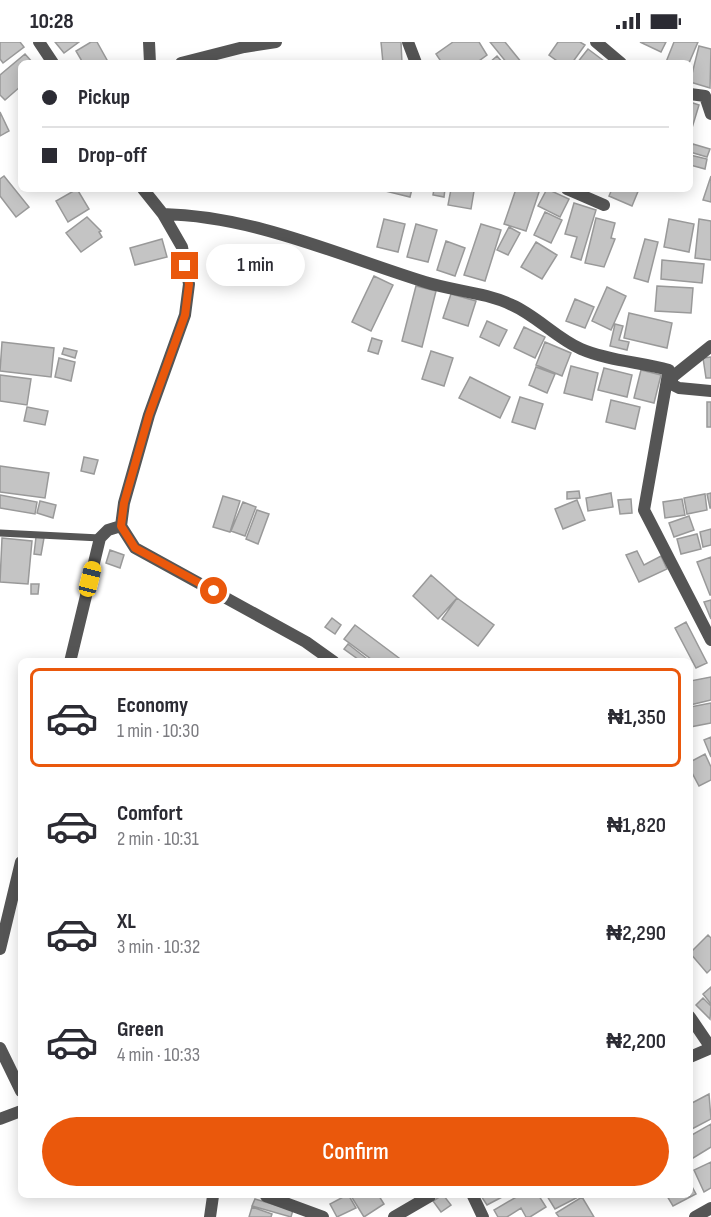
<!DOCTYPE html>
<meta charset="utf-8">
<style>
:root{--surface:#fff;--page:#f2f2f3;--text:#2b2b33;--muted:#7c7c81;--line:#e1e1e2;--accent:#ea580c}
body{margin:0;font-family:"Sofia Sans Condensed",sans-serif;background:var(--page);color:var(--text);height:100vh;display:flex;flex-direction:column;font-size:22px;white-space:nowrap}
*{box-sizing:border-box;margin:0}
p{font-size:20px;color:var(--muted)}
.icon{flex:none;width:33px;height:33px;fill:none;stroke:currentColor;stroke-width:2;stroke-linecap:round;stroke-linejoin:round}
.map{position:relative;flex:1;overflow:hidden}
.drawer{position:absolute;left:18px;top:616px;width:675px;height:540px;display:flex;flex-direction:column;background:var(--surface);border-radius:9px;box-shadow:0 3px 15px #0003}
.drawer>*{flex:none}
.top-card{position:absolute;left:18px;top:18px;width:675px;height:132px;border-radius:9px;box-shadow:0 3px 15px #0003;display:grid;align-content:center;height:132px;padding:0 24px;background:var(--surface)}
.end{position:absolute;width:27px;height:27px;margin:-14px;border:8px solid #ea580c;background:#fff;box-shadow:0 0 0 3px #fff}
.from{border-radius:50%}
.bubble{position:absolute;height:42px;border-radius:21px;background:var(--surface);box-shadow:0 3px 15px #0003;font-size:20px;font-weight:600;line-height:42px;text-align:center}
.car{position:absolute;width:18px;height:36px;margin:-18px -9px;border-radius:8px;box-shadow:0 0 4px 2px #0007;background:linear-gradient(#f5c518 24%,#345 0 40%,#f5c518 0 76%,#345 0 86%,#f5c518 0)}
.top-card b{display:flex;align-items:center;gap:21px;height:57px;font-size:22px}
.top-card b+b{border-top:2px solid var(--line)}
.top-card i{width:15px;height:15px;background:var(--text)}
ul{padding:10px 0 0;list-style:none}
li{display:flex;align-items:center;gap:18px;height:99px;margin:0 12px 9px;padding:0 12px;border:3px solid transparent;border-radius:9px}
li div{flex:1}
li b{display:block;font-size:22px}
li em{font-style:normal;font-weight:600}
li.selected{border-color:var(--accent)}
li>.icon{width:54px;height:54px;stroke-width:1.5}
.action{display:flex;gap:12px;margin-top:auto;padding:12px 24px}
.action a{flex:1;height:69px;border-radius:36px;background:var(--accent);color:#fff;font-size:24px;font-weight:600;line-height:69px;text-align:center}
.status{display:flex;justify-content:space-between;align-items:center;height:42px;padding:0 30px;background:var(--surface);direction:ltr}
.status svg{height:16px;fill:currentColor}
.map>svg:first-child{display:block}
.building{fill:#c4c4c4;stroke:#999;stroke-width:1.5}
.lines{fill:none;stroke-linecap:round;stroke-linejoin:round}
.lane{stroke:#555;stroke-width:7}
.street{stroke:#555;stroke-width:12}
.route{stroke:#ea580c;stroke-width:8}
</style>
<div class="status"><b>10:28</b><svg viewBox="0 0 49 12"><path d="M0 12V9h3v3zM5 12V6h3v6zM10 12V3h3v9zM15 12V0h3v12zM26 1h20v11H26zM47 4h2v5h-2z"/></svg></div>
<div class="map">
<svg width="711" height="1175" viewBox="0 0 711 1175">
<rect width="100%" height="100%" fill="#fff"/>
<path class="building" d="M0 0H20L24 5 3 21 0 17Z
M55 0H79L64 11Z
M91 0H97L107 18 102 21H83L76 9Z
M381 0H401L402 21H383Z
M453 0H479L487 13 476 21H442L436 12Z
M490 0H505L522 21H507Z
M558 0H580L585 3 572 21H560L549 13Z
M640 0H666L661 10Z
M674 0H698L689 21 666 20Z
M699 4 711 7 710 46 690 40Z
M588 7 604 19 602 21H577Z
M25 12 33 21H21V44L5 58 0 53V33Z
M497 14 503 21H489Z
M690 60 699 63 692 86 690 85Z
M0 70 9 89 0 94Z
M693 102 710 107 707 115 690 110Z
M690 113 707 117 705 127 690 123Z
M4 134 29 165 16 175 0 154V137Z
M711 134V160L703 158Z
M77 147 89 167 68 180 56 159Z
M385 147H412L410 155 385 149Z
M434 147H445L444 155 433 153Z
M451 147 474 149 471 167 448 163Z
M516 147H540L526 189 504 182Z
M547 147 569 157 560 175 538 164Z
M612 147H639L632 164 609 154Z
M574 161 596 168 581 218 571 215 577 195 565 192Z
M545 170 562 178 551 201 534 193Z
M87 175 101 189 99 190 102 195 81 210 66 191Z
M596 176 615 181 611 196 615 197 604 225 585 221Z
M384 177 405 182 398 210 377 205Z
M669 177 694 182 689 210 664 205Z
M699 177 711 179V218L695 216Z
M416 182 437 188 428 220 407 215Z
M481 182 501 188 485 239 464 233Z
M509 185 520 191 508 213 497 208Z
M162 197 167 215 135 223 130 206Z
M645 197 658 200 648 240 634 236Z
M446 199 465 206 455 234 437 228Z
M536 200 557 213 542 237 521 225Z
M662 218 704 222 702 241 661 237Z
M374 234 393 243 371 289 352 280Z
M416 244 436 249 422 305 402 299Z
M657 244 693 246 691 271 655 269Z
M607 245 626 254 611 288 592 279Z
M451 252 476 259 468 284 443 276Z
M575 257 594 265 585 286 566 279Z
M629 271 672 281 667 306 624 296Z
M487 279 507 288 499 304 480 295Z
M615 282 623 284 619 298 629 300 627 308 610 304Z
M524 285 545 295 535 316 514 306Z
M372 296 382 299 378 312 368 309Z
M2 300 54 306 51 335 0 329Z
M545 300 571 311 562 334 536 323Z
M64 306 77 309 75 316 62 312Z
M431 309 453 316 444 344 422 337Z
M711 315V336H706L703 316Z
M59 316 75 320 71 339 55 335Z
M571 324 598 331 592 358 564 351Z
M536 325 555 332 547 351 529 343Z
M604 326 632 333 627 355 598 348Z
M641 328 661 333 654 361 634 356Z
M0 333 31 337 27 363 0 359Z
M470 335 510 355 500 376 459 356Z
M520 355 543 362 535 387 512 380Z
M611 358 640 365 635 387 606 380Z
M707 360H711V385H707Z
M27 365 48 369 45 383 24 379Z
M84 415 98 418 94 432 81 429Z
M0 424 49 431 45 456 0 450Z
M579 449 580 456 567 457V450Z
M611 451 613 465 588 469 586 456Z
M711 451V466H710L707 452Z
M705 452 707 468 687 472 684 456Z
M0 453 37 460 35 472 0 466Z
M223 454 240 459 230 490 213 485Z
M631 457 632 471 620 472 618 458Z
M682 457 685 473 665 476 663 460Z
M577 458 585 478 563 487 555 467Z
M40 459 56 463 53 476 37 471Z
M243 460 256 465 245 494 231 489Z
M257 468 269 472 258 502 246 497Z
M689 474 694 488 674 495 669 481Z
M711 487V503L703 505 700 490Z
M697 492 701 507 681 512 677 497Z
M36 495 44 496 41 513 34 512Z
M2 496 32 499 28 542 0 540Z
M110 508 124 513 120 526 106 521Z
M637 509 644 523 661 514 667 527 639 540 626 513Z
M711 515V553H710L697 520Z
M431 533 457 556 438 577 413 554Z
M31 542H39L38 552H31Z
M457 556 494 583 478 604 442 577Z
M711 558V577L704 560Z
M332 576 341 583 335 592 325 585Z
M686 580 707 621 696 626 675 586Z
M355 583 403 619 404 620H375L344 597Z
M348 602 371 620H362L344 607Z
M711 635V658L690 663V639Z
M711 661V681L690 685V665Z
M711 695V715L704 698Z
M705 712 711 725V738L699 744 690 727V720Z
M708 893 711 896V927L707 931 690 911Z
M711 945V962L703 952Z
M703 956 711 964 710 977 696 963Z
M709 1052 711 1077 690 1088V1062Z
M711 1082V1105L690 1118V1094Z
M711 1120V1146L704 1150 694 1128Z
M690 1141 696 1152 673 1164 667 1154H690Z
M345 1154H349L356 1166 337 1175 330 1162Z
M351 1154H379L384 1162 364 1175Z
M441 1154H444L451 1163 441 1170 433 1159Z
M481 1154H504L487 1163Z
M518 1154H539L546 1165 530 1175H526L521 1166 507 1175H498L494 1168Z
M547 1154H580L555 1167Z
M582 1155 594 1175H559L556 1171Z
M255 1157 293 1168 291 1175 252 1164Z
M252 1165 272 1172 271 1175H249Z"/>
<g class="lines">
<path class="lane" d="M0 491 100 496"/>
<path class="street" d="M39 0 53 21
M149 0 150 21
M408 0 416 21
M596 0 621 21
M181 21 244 5 276 0
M690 52 705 54 711 72
M143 147 163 172 182 205 189 242 185 273 149 373 124 461 121 484 135 506 306 600 334 620
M567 147 604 163
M163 172C254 174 338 213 425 240 453 249 485 250 512 263 537 274 556 296 581 307 609 319 640 320 669 328L673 343 679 346 711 349
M668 332 644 468 711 598
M671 336 711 304
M70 620 100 496 108 488 121 484
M0 907 21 820
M690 975 711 1006
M0 1006 21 1049
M690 1015 711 1006
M0 1077 21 1069
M266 1154 323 1175
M473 1154 483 1175
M210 1175 213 1154
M394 1175 430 1154
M695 1175 711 1166"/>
</g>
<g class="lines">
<path class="route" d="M185 224 189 242 185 273 149 373 124 461 121 484 135 506 214 549"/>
</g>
</svg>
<i class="end from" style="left:214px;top:549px"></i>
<i class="end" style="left:185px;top:224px"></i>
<div class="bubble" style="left:206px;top:202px;width:99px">1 min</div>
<i class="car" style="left:90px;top:537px;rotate:14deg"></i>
<div class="top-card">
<b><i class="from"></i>Pickup</b>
<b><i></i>Drop-off</b>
</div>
<section class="drawer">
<ul>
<li class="selected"><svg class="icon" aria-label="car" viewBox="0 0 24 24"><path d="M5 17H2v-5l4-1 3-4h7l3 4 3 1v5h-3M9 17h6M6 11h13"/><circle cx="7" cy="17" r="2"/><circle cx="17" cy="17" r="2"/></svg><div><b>Economy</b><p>1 min · 10:30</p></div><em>₦1,350</em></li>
<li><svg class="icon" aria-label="car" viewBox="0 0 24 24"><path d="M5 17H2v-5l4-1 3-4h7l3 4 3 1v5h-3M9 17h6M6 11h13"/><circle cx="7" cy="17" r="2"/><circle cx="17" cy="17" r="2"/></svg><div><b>Comfort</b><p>2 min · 10:31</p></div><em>₦1,820</em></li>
<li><svg class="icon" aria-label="car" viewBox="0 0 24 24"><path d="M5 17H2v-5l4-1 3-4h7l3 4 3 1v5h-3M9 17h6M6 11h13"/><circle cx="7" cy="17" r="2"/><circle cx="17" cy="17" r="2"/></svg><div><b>XL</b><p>3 min · 10:32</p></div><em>₦2,290</em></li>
<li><svg class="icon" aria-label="car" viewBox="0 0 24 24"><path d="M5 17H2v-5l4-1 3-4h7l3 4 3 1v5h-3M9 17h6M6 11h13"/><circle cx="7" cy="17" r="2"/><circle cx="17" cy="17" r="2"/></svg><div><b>Green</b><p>4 min · 10:33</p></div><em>₦2,200</em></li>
</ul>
<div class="action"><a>Confirm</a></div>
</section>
</div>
